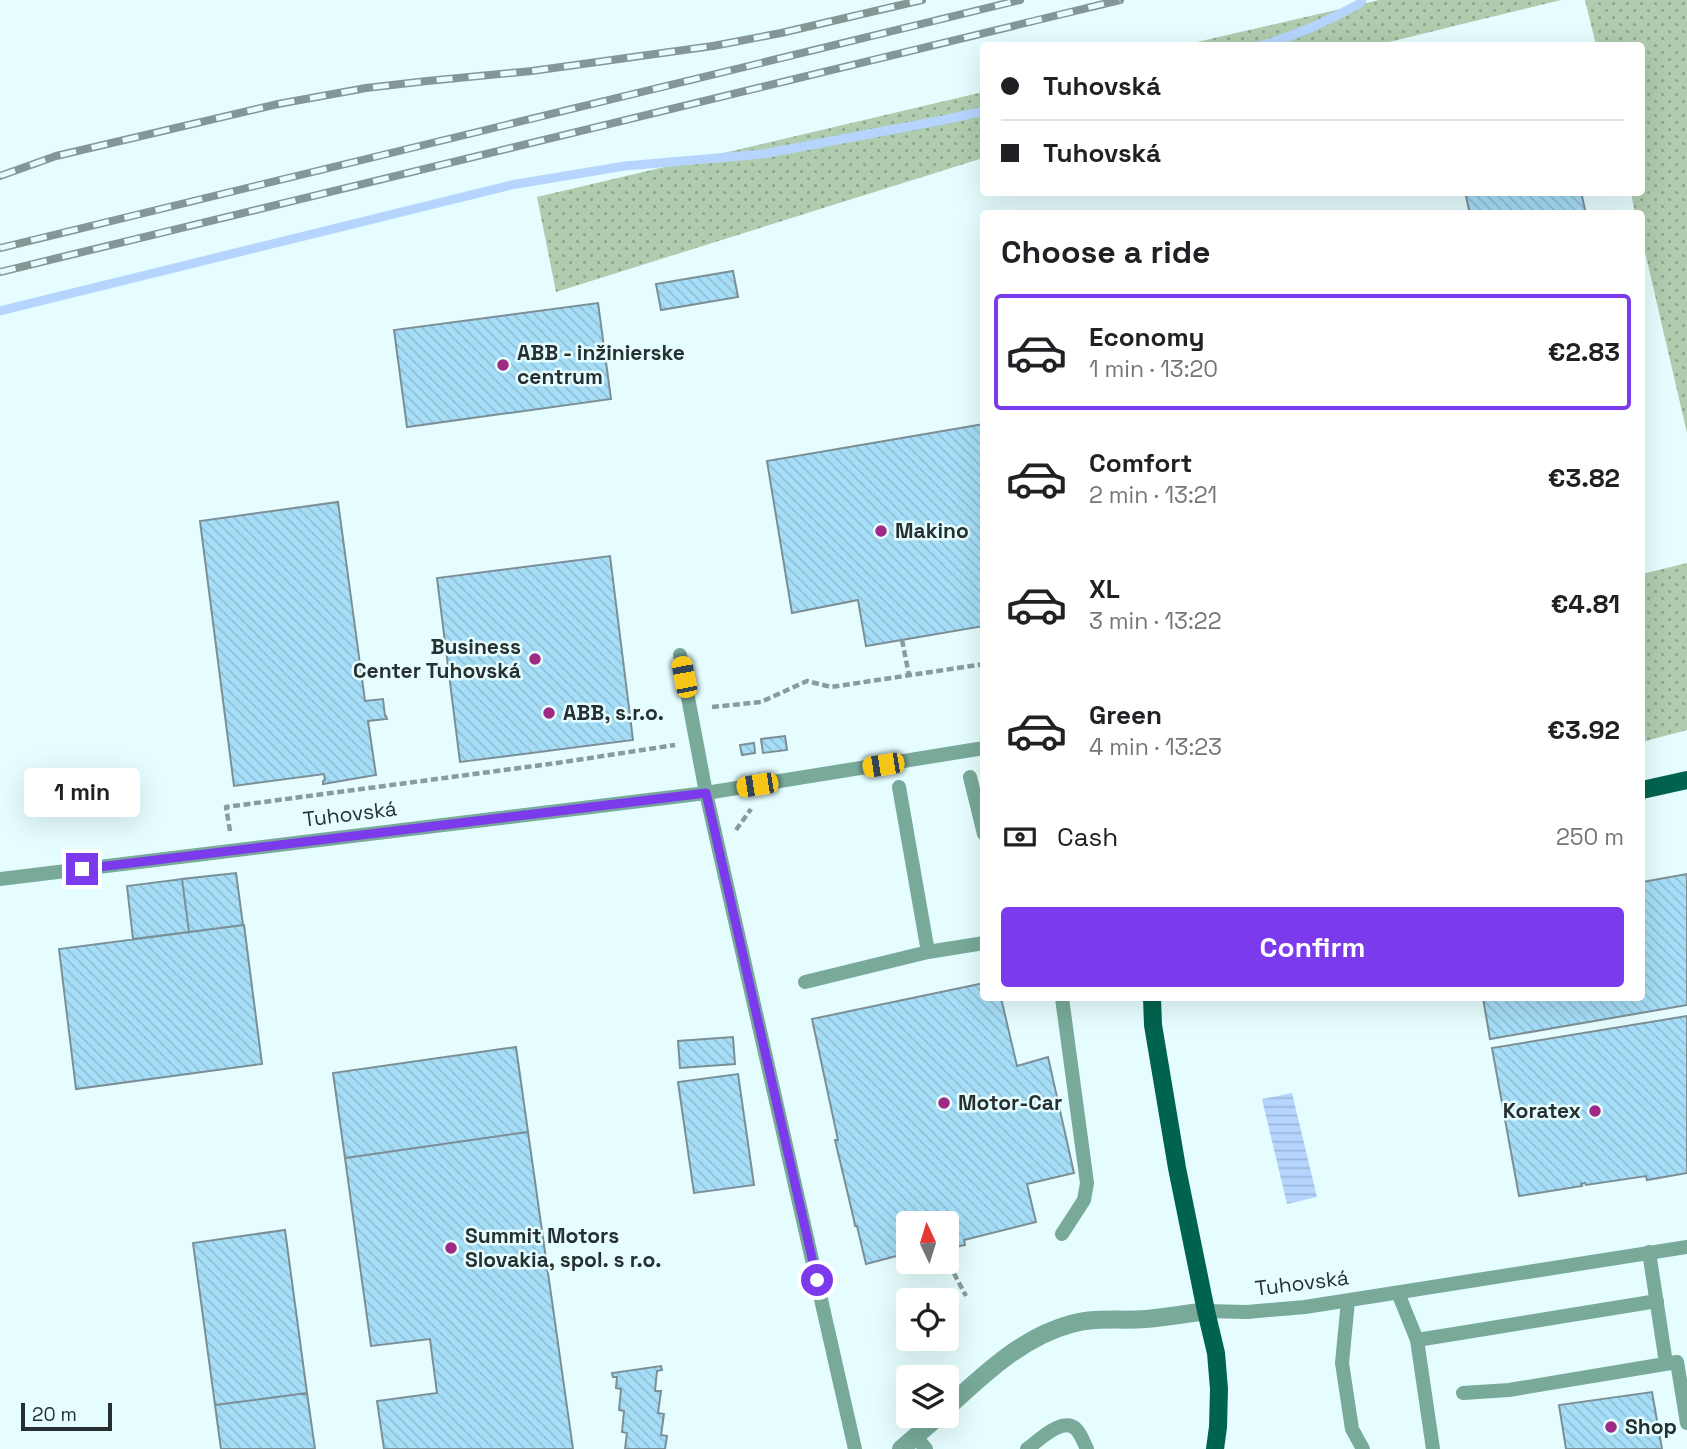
<!DOCTYPE html>
<meta charset="utf-8">
<style>
:root{--surface:#fff;--page:#f2f2f2;--text:#202124;--muted:#757577;--line:#e0e0e0;--accent:#7c3aed}
body{margin:0;font-family:"Space Grotesk",sans-serif;background:var(--page);color:var(--text);height:100vh;display:flex;flex-direction:column;font-size:26px;white-space:nowrap}
*{box-sizing:border-box;margin:0}
p{font-size:23px;color:var(--muted)}
.icon{flex:none;width:38px;height:38px;fill:none;stroke:currentColor;stroke-width:2;stroke-linecap:round;stroke-linejoin:round}
.map{position:relative;flex:1;overflow:hidden}
.sheet{position:absolute;left:980px;top:210px;width:665px;height:791px;display:flex;flex-direction:column;background:var(--surface);border-radius:7px;box-shadow:0 7px 28px #0002}
.sheet>*{flex:none}
.hud{position:absolute;left:980px;top:42px;width:665px;height:154px;border-radius:7px;box-shadow:0 7px 28px #0002;display:grid;align-content:center;height:154px;padding:0 21px;background:var(--surface)}
.needle{width:46px;rotate:356deg}
.buttons{position:absolute;left:896px;top:1211px;display:grid;gap:14px}
.buttons a{display:grid;place-items:center;width:63px;height:63px;border-radius:7px;background:var(--surface);box-shadow:0 7px 28px #0002;font-size:35px}
.scale{position:absolute;left:21px;bottom:18px;width:91px;box-sizing:border-box;padding-left:7px;border:4px solid #273030;border-top:0;font-size:19px;line-height:24px;white-space:nowrap;color:#273030;-webkit-text-stroke:5px #e5fdfe;paint-order:stroke}
.end{position:absolute;width:32px;height:32px;margin:-16px;border:9px solid #7c3aed;background:#fff;box-shadow:0 0 0 4px #fff}
.from{border-radius:50%}
.bubble{position:absolute;height:49px;border-radius:7px;background:var(--surface);box-shadow:0 7px 28px #0002;font-size:23px;font-weight:800;line-height:49px;text-align:center}
.car{position:absolute;width:21px;height:42px;margin:-21px -10px;border-radius:9px;box-shadow:0 0 5px 2px #0007;background:linear-gradient(#f5c518 24%,#345 0 40%,#f5c518 0 76%,#345 0 86%,#f5c518 0)}
.hud b{display:flex;align-items:center;gap:24px;height:66px;font-size:26px}
.hud b+b{border-top:2px solid var(--line)}
.hud i{width:18px;height:18px;background:var(--text)}
ul{padding:0;list-style:none}
li{display:flex;align-items:center;gap:21px;height:116px;margin:0 14px 10px;padding:0 7px;border:4px solid transparent;border-radius:7px}
li div{flex:1}
li b{display:block;font-size:26px}
li em{font-style:normal;font-weight:800}
li.current{border-color:var(--accent)}
li>.icon{width:63px;height:63px;stroke-width:1.5}
h2{padding:0 21px;font-size:32px;line-height:84px}
.pay{display:flex;align-items:center;gap:18px;height:77px;padding:0 21px;font-size:26px}
.pay p{margin-inline-start:auto}
.primary-button{display:flex;gap:14px;margin-top:auto;padding:14px 21px}
.primary-button a{flex:1;height:80px;border-radius:7px;background:var(--accent);color:#fff;font-size:28px;font-weight:800;line-height:80px;text-align:center}
.map>svg:first-child{display:block}
.green{fill:url(#green-dots)}
.water{fill:url(#water-rules)}
.lines{fill:none;stroke-linecap:round;stroke-linejoin:round}
.stream{stroke:#b5d5fe;stroke-width:9}
.building{fill:url(#building-back-hatch);stroke:#7c8f97;stroke-width:2}
.path{stroke:#8a9b9b;stroke-width:4.5;stroke-dasharray:7 3.5;stroke-linecap:butt}
.service{stroke:#78a999;stroke-width:14}
.minor{stroke:#78a999;stroke-width:18}
.primary{stroke:#00634f;stroke-width:18}
.rail-casing{stroke:#859696;stroke-width:8}
.rail{stroke:#e5fdfe;stroke-width:5;stroke-dasharray:16;stroke-linecap:butt}
.route{stroke:#7c3aed;stroke-width:9}
.poi-dot{fill:#9e2a85;stroke:#e5fdfe;stroke-width:2.5}
.labels{text-anchor:middle;stroke-width:5;stroke-linejoin:round;paint-order:stroke}
.poi-label{font-size:21px;font-weight:bold;fill:#273030;stroke:#e5fdfe;text-anchor:start}
.street-label{font-size:21px;fill:#273030;stroke:#e5fdfe}
</style>
<div class="map">
<svg width="1687" height="1449" viewBox="0 0 1687 1449">
<defs>
<pattern id="green-dots" width="8" height="8" patternUnits="userSpaceOnUse" patternTransform="scale(1.75)"><rect width="8" height="8" fill="#afccaf"/><path d="M2 2h.1M6 6h.1" fill="none" stroke="#8ea68f" stroke-width="1.8" stroke-linecap="round"/></pattern>
<pattern id="water-rules" width="6" height="5" patternUnits="userSpaceOnUse" patternTransform="scale(1.75)"><rect width="6" height="5" fill="#b5d5fe"/><path d="M0 2.5h6" fill="none" stroke="#9cb7da"/></pattern>
<pattern id="building-back-hatch" width="6" height="6" patternUnits="userSpaceOnUse" patternTransform="scale(1.75)"><rect width="6" height="6" fill="#a6def8"/><path d="M-1 5l2 2M0 0l6 6M5-1l2 2" fill="none" stroke="#8fbfd5"/></pattern>
</defs>
<rect width="100%" height="100%" fill="#e5fdfe"/>
<path class="green" d="M1379 0H1561L1377 45H1184Z
M1585 0H1687V433L1642 239V214L1635 213 1631 193 1642 192V46L1596 45Z
M983 92V158L556 292 537 197Z
M1687 563V730L1642 742V574Z"/>
<path class="water" d="M1292 1093 1317 1197 1287 1204 1262 1099Z"/>
<g class="lines">
<path class="stream" d="M1259 46C1296 36 1325 22 1359 4L1362 0
M0 311 511 185 625 166 763 154 948 119 984 111"/>
</g>
<path class="building" d="M1465 192H1581L1586 214H1470Z
M733 271 738 297 661 310 656 284Z
M598 303 611 399 407 427 394 330Z
M984 424V626L866 646 858 600 792 613 767 461Z
M338 502 365 701 383 699 385 716H386L387 719 368 721 376 775 323 784V781L325 780 324 774 234 786 200 521Z
M610 556 633 740 460 762 437 578Z
M785 736 787 750 763 753 761 739Z
M754 743 755 753 742 755 740 745Z
M236 873 243 925 189 932 182 879Z
M1687 874V1005L1490 1039 1483 998H1642V882Z
M182 879 189 932 133 939 127 886Z
M244 925 262 1064 76 1089 59 949Z
M984 983V998H1001L1017 1066 1048 1057 1074 1173 1027 1184 1036 1222 964 1240 965 1245 947 1249V1223H908V1253L866 1264 857 1226H855L854 1220 835 1140H838L812 1019Z
M1687 1016V1173L1647 1180 1646 1176 1586 1185 1585 1183 1581 1184 1582 1186 1519 1196 1492 1048Z
M733 1037 735 1064 680 1068 678 1041Z
M516 1047 528 1132 345 1158 333 1073Z
M738 1074 754 1185 694 1193 678 1082Z
M528 1132 573 1449H384L377 1401 437 1393 430 1339 371 1346 345 1158Z
M285 1230 307 1393 215 1405 193 1243Z
M661 1366 662 1370 657 1371 655 1391H661L658 1413 664 1414 661 1435 667 1436 665 1449H625L627 1433 622 1432 624 1411 619 1410 621 1389 616 1388 617 1377H613L612 1373Z
M1652 1392 1662 1449H1566L1559 1405Z
M307 1393 315 1449H221L215 1405Z"/>
<g class="lines">
<path class="path" d="M902 640 909 675
M712 707 761 702 807 681 831 687 984 664
M736 830 751 809
M230 831 226 807 557 763 675 745
M949 1264 966 1296"/>
<path class="service" d="M970 777 984 834
M899 787 928 952
M0 879 706 793 680 655
M805 982 928 952 984 943
M1062 1234 1084 1200 1087 1183 1062 998
M1649 1252 1666 1363
M1398 1293 1417 1340 1657 1301
M1348 1301 1342 1363 1352 1429 1363 1449
M1206 1311 1247 1312 1305 1307 1687 1247
M1417 1340 1433 1449
M1463 1393 1509 1390 1677 1362 1687 1423
M916 1437 926 1449
M855 1449 706 793 984 748
M1027 1449C1038 1441 1063 1416 1076 1429 1081 1434 1084 1443 1087 1449"/>
<path class="minor" d="M947 1408C983 1375 1022 1337 1071 1324 1096 1317 1121 1321 1146 1319 1166 1317 1186 1314 1206 1311
M901 1449 939 1416"/>
<path class="primary" d="M1642 790 1687 780
M1152 998 1153 1025 1177 1168 1206 1311 1216 1353 1219 1389 1218 1427 1215 1449"/>
<g class="rail-casing">
<path id="rail" d="M0 176 56 156 278 104 366 88 427 81 532 71 713 46 781 33 922 0
M0 248 1020 0
M0 272 1120 0"/>
</g>
<use href="#rail" class="rail"/>
</g>
<g class="lines">
<path class="route" d="M82 869 706 793 817 1280"/>
</g>
<g class="poi-dot">
<circle cx="503" cy="365" r="7"/>
<circle cx="881" cy="531" r="7"/>
<circle cx="535" cy="659" r="7"/>
<circle cx="549" cy="713" r="7"/>
<circle cx="944" cy="1103" r="7"/>
<circle cx="1595" cy="1111" r="7"/>
<circle cx="451" cy="1248" r="7"/>
<circle cx="1611" cy="1427" r="7"/>
</g>
<g class="labels">
<g class="poi-label">
<text x="517" y="360">ABB - inžinierske<tspan x="517" dy="24">centrum</tspan></text>
<text x="895" y="538">Makino</text>
<text x="521" y="654" text-anchor="end">Business<tspan x="521" dy="24">Center Tuhovská</tspan></text>
<text x="563" y="720">ABB, s.r.o.</text>
<text x="958" y="1110">Motor-Car</text>
<text x="1581" y="1118" text-anchor="end">Koratex</text>
<text x="465" y="1243">Summit Motors<tspan x="465" dy="24">Slovakia, spol. s r.o.</tspan></text>
<text x="1625" y="1434">Shop</text>
</g>
<g class="street-label">
<text transform="translate(350 814) rotate(-7)" y="7">Tuhovská</text>
<text transform="translate(1302 1283) rotate(-7)" y="7">Tuhovská</text>
</g>
</g>
</svg>
<div class="buttons">
<a><svg class="needle" viewBox="-14 -14 28 28"><path d="M0-13l5 13h-10z" fill="#e53935"/><path d="M0 13l5-13h-10z" fill="#757577"/></svg></a>
<a><svg class="icon" aria-label="locate" viewBox="0 0 24 24"><circle cx="12" cy="12" r="6"/><path d="M12 2v4M12 18v4M2 12h4M18 12h4"/></svg></a>
<a><svg class="icon" aria-label="layers" viewBox="0 0 24 24"><path d="M12 4l9 5-9 5-9-5zM3 14l9 5 9-5"/></svg></a>
</div>
<div class="scale">20 m</div>
<i class="end from" style="left:817px;top:1280px"></i>
<i class="end" style="left:82px;top:869px"></i>
<div class="bubble" style="left:24px;top:768px;width:116px">1 min</div>
<i class="car" style="left:684px;top:677px;rotate:349deg"></i>
<i class="car" style="left:883px;top:765px;rotate:261deg"></i>
<i class="car" style="left:757px;top:785px;rotate:261deg"></i>
<div class="hud">
<b><i class="from"></i>Tuhovská</b>
<b><i></i>Tuhovská</b>
</div>
<section class="sheet">
<h2>Choose a ride</h2>
<ul>
<li class="current"><svg class="icon" aria-label="car" viewBox="0 0 24 24"><path d="M5 17H2v-5l4-1 3-4h7l3 4 3 1v5h-3M9 17h6M6 11h13"/><circle cx="7" cy="17" r="2"/><circle cx="17" cy="17" r="2"/></svg><div><b>Economy</b><p>1 min · 13:20</p></div><em>€2.83</em></li>
<li><svg class="icon" aria-label="car" viewBox="0 0 24 24"><path d="M5 17H2v-5l4-1 3-4h7l3 4 3 1v5h-3M9 17h6M6 11h13"/><circle cx="7" cy="17" r="2"/><circle cx="17" cy="17" r="2"/></svg><div><b>Comfort</b><p>2 min · 13:21</p></div><em>€3.82</em></li>
<li><svg class="icon" aria-label="car" viewBox="0 0 24 24"><path d="M5 17H2v-5l4-1 3-4h7l3 4 3 1v5h-3M9 17h6M6 11h13"/><circle cx="7" cy="17" r="2"/><circle cx="17" cy="17" r="2"/></svg><div><b>XL</b><p>3 min · 13:22</p></div><em>€4.81</em></li>
<li><svg class="icon" aria-label="car" viewBox="0 0 24 24"><path d="M5 17H2v-5l4-1 3-4h7l3 4 3 1v5h-3M9 17h6M6 11h13"/><circle cx="7" cy="17" r="2"/><circle cx="17" cy="17" r="2"/></svg><div><b>Green</b><p>4 min · 13:23</p></div><em>€3.92</em></li>
</ul>
<div class="pay"><svg class="icon" aria-label="cash" viewBox="0 0 24 24"><path d="M3 7h18v10H3z"/><circle cx="12" cy="12" r="2"/></svg>Cash<p>250 m</p></div>
<div class="primary-button"><a>Confirm</a></div>
</section>
</div>
